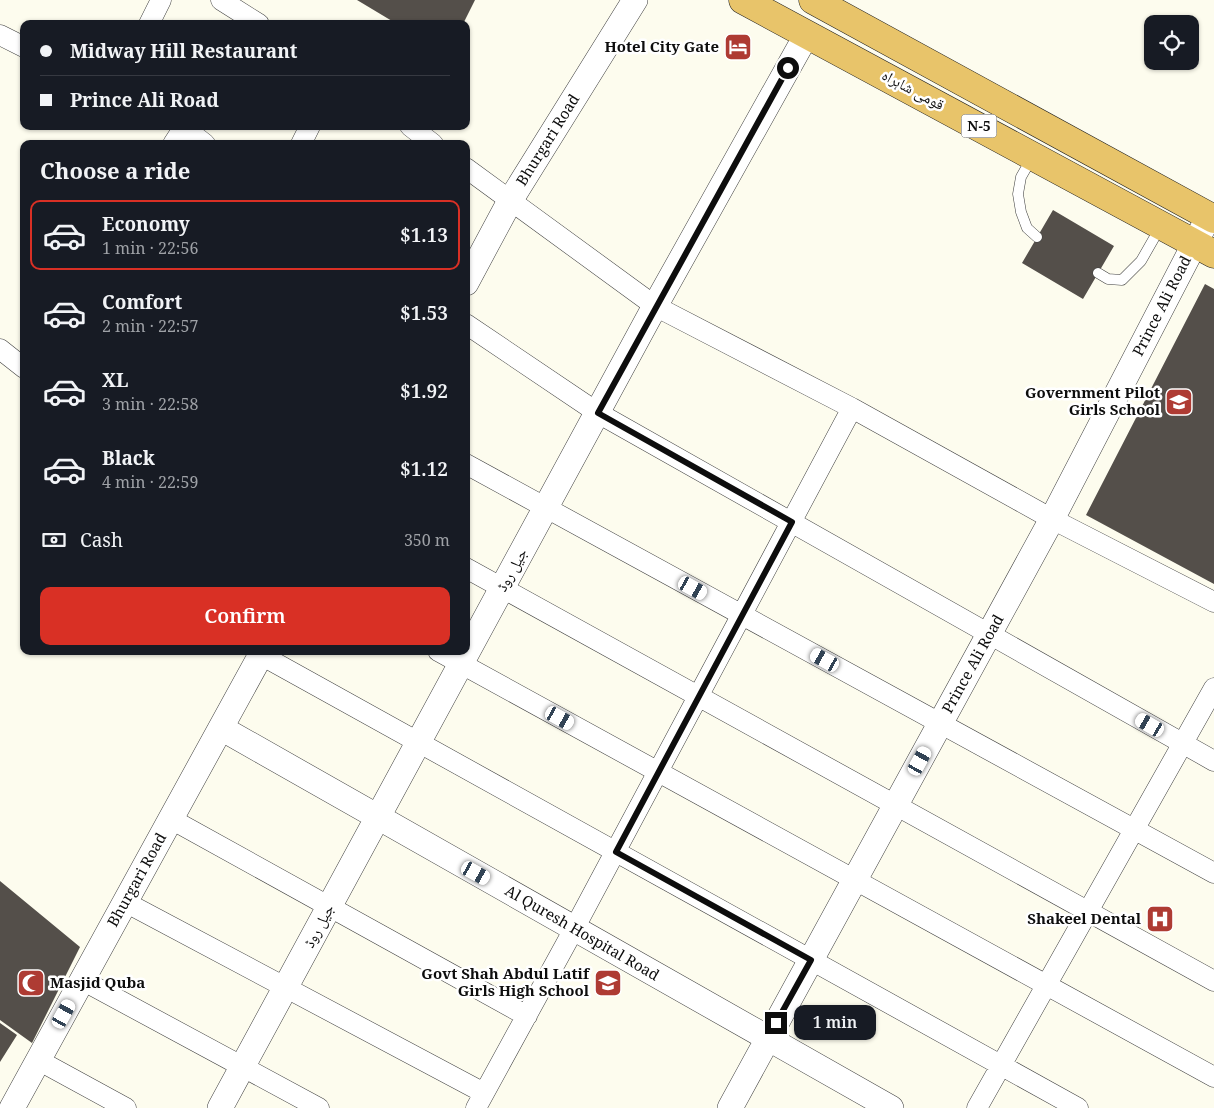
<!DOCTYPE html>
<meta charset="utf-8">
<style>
:root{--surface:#171b24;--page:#242831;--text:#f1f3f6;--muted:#9ea1a6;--line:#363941;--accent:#d93025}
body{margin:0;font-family:"Noto Serif","Noto Naskh Arabic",serif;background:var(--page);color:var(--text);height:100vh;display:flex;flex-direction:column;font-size:19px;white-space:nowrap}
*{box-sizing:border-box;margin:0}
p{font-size:16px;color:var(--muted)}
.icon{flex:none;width:28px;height:28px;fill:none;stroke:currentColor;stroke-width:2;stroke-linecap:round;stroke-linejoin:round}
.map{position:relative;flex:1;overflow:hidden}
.details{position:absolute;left:20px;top:140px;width:450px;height:515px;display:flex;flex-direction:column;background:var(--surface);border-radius:10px;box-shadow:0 1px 4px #0004}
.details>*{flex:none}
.banner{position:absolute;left:20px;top:20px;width:450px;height:110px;border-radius:10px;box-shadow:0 1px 4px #0004;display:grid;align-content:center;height:110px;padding:0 20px;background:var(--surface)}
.controls{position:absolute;left:1144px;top:15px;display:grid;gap:10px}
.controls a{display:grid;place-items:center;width:55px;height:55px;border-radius:10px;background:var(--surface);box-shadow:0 1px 4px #0004;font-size:25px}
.end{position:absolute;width:22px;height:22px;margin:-11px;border:6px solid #0d0d0d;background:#fff;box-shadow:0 0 0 2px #fff}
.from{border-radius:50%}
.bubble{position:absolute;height:35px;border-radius:10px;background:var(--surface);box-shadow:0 1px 4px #0004;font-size:16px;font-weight:600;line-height:35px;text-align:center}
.car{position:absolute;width:15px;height:30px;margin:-15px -8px;border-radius:6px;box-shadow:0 0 4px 1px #0007;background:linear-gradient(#fff 24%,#345 0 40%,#fff 0 76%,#345 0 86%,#fff 0)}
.banner b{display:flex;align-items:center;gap:18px;height:48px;font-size:19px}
.banner b+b{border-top:1px solid var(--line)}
.banner i{width:12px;height:12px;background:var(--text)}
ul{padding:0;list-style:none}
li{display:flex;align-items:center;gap:15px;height:70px;margin:0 10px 8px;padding:0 10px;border:2px solid transparent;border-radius:10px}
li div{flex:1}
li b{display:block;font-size:19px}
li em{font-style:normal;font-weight:600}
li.active{border-color:var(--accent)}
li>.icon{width:45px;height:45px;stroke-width:1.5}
h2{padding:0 20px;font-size:22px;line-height:60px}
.pay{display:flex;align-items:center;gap:12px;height:55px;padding:0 20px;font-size:19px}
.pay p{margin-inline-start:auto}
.cta{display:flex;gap:10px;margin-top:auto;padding:10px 20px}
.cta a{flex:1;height:58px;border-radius:10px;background:var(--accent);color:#fff;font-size:20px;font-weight:600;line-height:58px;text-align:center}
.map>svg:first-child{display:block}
.building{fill:#544f4a}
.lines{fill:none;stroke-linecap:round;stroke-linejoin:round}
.service-casing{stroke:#404040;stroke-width:11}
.minor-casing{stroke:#404040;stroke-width:21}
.tertiary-casing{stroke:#404040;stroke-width:26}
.trunk-casing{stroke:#1e1e1e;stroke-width:29}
.service{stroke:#fff;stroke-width:10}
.minor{stroke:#fff;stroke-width:20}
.tertiary{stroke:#fff;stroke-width:25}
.trunk{stroke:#e8c46a;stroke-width:28}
.route{stroke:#0d0d0d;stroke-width:6}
.labels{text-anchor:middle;stroke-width:5;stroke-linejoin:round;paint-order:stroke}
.shield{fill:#fff;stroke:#565656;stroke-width:1}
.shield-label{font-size:14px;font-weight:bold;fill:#0d0d0d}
.poi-label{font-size:15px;font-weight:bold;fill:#0d0d0d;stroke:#fff;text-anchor:end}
.street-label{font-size:15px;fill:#0d0d0d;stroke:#fff}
</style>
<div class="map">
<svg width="1214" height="1108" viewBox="0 0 1214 1108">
<rect width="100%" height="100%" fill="#fdfcee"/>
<path class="building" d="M357 0H475L463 24H397Z
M1053 210 1114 246 1083 299 1022 263Z
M1205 284 1214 289V584L1086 515Z
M0 881 80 947 32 1043 0 1020Z
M0 1023 17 1035 0 1062Z"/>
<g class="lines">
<g class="service-casing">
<path id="service" d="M1033 156 1021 177 1018 194 1021 212 1027 228 1037 237
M1098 273 1108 279 1122 280 1141 261 1161 226"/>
</g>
<g class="minor-casing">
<path id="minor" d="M221 0 259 24
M149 24 161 0
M0 35 24 47
M182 126 205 144
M410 126 433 144
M173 144 184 127
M301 144 310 126
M466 168 655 306 852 408 1052 519 1214 602
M466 324 598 413 1214 761
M0 349 24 368
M466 464 1214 873
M466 568 1214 981
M438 651 1214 1077
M261 655 1078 1108
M171 819 527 1016
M125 902 484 1093
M82 980 319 1108
M38 1060 126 1108
M476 1108 574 929 852 408
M977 1108 1214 688"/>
</g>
<g class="tertiary-casing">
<path id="tertiary" d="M466 283 510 201 635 0
M221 728 891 1108
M12 1108 263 651
M220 1108 655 306 807 34
M730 1108 1052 519 1209 216"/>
</g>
<g class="trunk-casing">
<path id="trunk" d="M743 0 1214 254
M813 0 1214 219"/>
</g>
<use href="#service" class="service"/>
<use href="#minor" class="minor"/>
<use href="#tertiary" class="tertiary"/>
<use href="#trunk" class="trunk"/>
</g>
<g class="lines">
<path class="route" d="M776 1023 811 960 616 852 792 522 598 413 788 68"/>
</g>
<defs>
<g id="hotel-square" transform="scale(1.4375)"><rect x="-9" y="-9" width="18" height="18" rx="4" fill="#ae3b33" stroke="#fff"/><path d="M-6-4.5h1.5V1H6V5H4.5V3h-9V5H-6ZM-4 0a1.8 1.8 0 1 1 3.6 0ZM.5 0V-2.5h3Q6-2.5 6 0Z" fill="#fff"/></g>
<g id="school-square" transform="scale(1.4375)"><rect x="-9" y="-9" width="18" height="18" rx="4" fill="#ae3b33" stroke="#fff"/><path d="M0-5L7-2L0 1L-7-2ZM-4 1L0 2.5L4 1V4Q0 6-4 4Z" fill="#fff"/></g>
<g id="hospital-square" transform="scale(1.4375)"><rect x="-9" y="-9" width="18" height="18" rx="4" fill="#ae3b33" stroke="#fff"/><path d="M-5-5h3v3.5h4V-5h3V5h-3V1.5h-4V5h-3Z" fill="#fff"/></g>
<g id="mosque-square" transform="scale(1.4375)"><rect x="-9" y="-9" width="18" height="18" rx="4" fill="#ae3b33" stroke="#fff"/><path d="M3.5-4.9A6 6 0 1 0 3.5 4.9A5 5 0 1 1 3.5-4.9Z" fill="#fff"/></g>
</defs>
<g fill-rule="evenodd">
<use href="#hotel-square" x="738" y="47"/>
<use href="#school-square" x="1179" y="402"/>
<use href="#hospital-square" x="1160" y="919"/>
<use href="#mosque-square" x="31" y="983"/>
<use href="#school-square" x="608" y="983"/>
</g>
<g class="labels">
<rect class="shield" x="961.5" y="114.5" width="35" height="23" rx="4"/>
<g class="shield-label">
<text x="979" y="131">N-5</text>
</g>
<g class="poi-label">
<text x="719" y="52">Hotel City Gate</text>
<text x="1160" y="398">Government Pilot<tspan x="1160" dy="17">Girls School</tspan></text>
<text x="1141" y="924">Shakeel Dental</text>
<text x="589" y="979">Govt Shah Abdul Latif<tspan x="589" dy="17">Girls High School</tspan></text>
<text x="50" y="988" text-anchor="start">Masjid Quba</text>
</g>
<g class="street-label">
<text transform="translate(913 90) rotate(28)" y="5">قومی شاہراہ</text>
<text transform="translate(548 140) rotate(-58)" y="5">Bhurgari Road</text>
<text transform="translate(1162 306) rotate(-63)" y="5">Prince Ali Road</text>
<text transform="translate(512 570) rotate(-61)" y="5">جیل روڈ</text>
<text transform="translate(973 664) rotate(-61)" y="5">Prince Ali Road</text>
<text transform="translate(137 880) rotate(-61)" y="5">Bhurgari Road</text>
<text transform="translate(319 926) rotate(-62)" y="5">جیل روڈ</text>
<text transform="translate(582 933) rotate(30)" y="5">Al Quresh Hospital Road</text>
</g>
</g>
</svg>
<div class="controls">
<a><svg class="icon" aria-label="locate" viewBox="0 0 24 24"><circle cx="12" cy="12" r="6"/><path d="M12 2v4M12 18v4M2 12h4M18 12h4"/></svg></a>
</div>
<i class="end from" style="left:788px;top:68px"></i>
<i class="end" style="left:776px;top:1023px"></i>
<div class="bubble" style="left:794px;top:1005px;width:82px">1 min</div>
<i class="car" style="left:693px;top:588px;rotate:119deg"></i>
<i class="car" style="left:825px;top:660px;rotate:299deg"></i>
<i class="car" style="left:560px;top:718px;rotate:119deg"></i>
<i class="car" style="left:1150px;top:725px;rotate:300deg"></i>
<i class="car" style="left:920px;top:761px;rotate:29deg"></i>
<i class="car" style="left:476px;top:873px;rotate:119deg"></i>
<i class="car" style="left:64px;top:1014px;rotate:29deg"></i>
<div class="banner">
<b><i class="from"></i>Midway Hill Restaurant</b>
<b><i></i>Prince Ali Road</b>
</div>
<section class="details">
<h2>Choose a ride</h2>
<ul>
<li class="active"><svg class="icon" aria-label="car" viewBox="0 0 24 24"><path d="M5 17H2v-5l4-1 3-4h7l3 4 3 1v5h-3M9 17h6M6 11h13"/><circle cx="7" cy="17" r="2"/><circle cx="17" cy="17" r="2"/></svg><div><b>Economy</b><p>1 min · 22:56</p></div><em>$1.13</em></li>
<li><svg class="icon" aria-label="car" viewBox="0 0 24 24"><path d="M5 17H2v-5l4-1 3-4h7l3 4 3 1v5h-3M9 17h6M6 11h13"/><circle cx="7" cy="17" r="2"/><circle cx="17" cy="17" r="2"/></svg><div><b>Comfort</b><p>2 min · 22:57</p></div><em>$1.53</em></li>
<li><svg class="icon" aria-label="car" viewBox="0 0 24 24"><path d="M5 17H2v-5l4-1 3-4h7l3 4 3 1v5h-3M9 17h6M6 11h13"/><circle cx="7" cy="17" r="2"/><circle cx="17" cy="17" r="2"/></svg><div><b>XL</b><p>3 min · 22:58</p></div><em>$1.92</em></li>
<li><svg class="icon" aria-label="car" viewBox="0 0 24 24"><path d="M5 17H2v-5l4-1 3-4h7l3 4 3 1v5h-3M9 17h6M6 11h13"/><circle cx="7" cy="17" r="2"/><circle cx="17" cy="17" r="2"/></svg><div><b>Black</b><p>4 min · 22:59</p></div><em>$1.12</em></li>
</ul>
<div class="pay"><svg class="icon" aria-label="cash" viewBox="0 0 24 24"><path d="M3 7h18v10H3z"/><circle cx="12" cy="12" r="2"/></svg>Cash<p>350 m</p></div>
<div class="cta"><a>Confirm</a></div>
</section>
</div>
